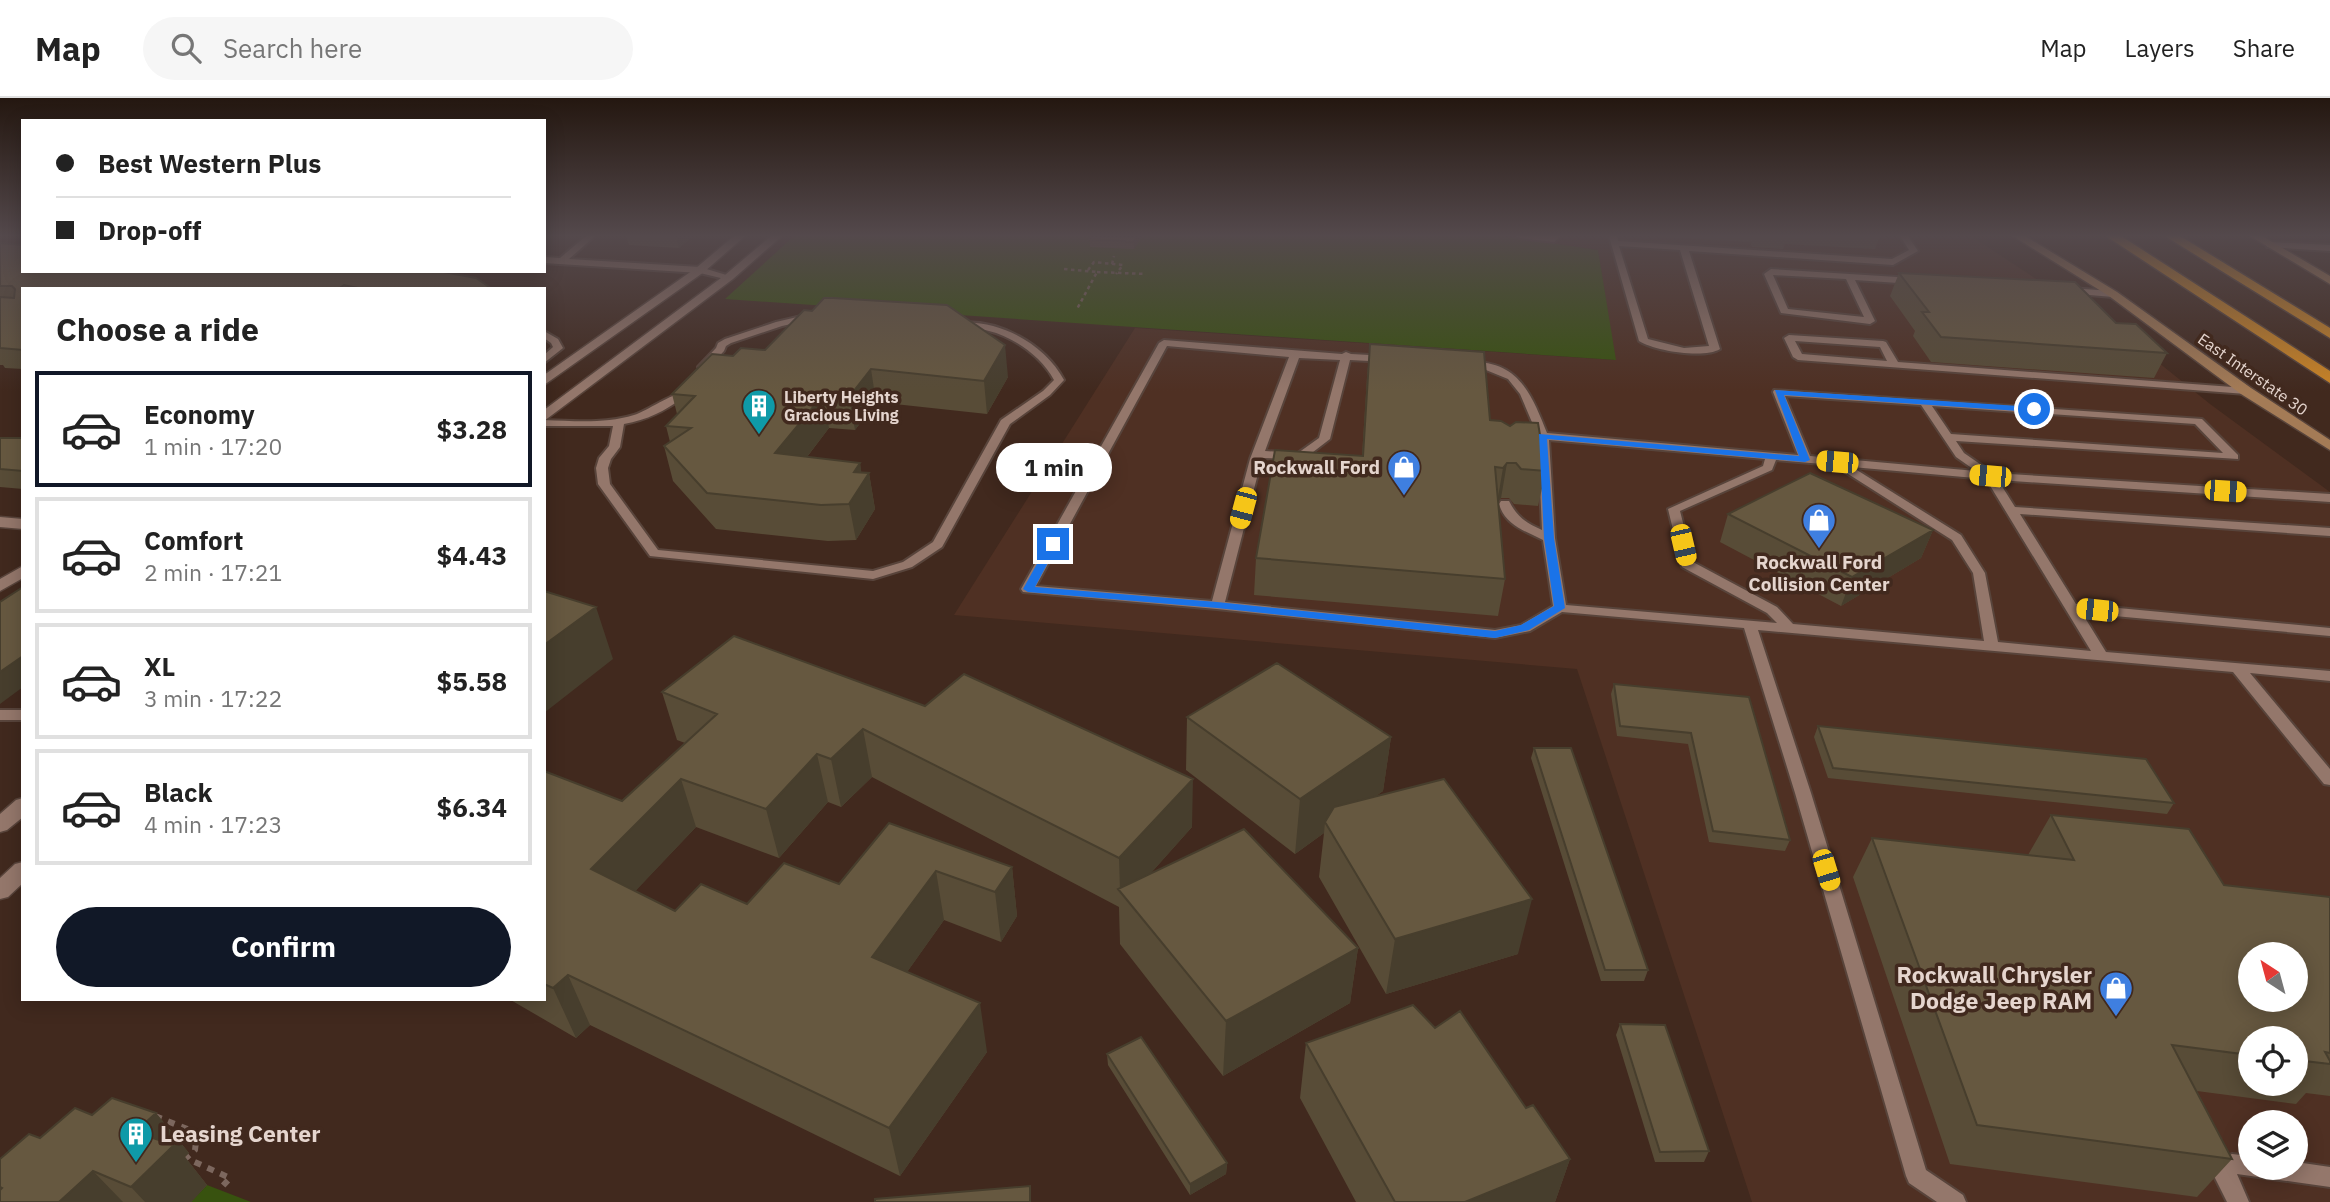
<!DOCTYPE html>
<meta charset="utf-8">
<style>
:root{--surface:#fff;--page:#f6f6f6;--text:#222;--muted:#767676;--line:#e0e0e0;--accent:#111827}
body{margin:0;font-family:"IBM Plex Sans",sans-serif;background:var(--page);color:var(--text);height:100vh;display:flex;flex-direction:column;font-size:26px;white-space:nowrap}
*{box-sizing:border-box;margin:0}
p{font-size:23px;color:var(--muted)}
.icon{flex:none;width:38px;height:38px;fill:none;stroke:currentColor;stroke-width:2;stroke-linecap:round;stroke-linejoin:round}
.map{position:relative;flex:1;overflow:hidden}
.details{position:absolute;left:21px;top:189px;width:525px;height:714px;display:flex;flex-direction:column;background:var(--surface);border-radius:0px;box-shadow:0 4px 18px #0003}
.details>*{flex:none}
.top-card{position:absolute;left:21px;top:21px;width:525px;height:154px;border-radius:0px;box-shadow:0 4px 18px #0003;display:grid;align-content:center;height:154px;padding:0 35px;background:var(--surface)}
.needle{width:46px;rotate:324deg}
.controls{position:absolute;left:2238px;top:844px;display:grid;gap:14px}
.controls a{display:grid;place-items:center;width:70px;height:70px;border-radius:50%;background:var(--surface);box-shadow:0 4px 18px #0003;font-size:35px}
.end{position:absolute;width:32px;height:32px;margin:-16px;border:9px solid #1a73e8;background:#fff;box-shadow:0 0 0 4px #fff}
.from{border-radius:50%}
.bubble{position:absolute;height:49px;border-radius:24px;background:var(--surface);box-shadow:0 4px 18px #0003;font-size:23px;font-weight:800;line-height:49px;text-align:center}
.car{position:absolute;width:21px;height:42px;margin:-21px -10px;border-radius:9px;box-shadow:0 0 5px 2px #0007;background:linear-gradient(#f5c518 24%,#345 0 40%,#f5c518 0 76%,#345 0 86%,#f5c518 0)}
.top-card b{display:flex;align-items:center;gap:24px;height:66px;font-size:26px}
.top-card b+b{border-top:2px solid var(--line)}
.top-card i{width:18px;height:18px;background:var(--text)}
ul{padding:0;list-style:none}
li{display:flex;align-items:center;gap:21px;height:116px;margin:0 14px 10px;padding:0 21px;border:4px solid var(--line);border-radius:0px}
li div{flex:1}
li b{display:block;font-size:26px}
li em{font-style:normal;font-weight:800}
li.on{border-color:var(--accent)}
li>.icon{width:63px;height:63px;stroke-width:1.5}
h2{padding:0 35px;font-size:32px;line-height:84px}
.button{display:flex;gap:14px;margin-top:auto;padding:14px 35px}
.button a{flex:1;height:80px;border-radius:42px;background:var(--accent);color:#fff;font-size:28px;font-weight:800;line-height:80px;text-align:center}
header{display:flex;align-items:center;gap:42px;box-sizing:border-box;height:98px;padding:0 35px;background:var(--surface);border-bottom:2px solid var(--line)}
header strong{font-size:33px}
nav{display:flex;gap:38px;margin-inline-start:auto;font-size:24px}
.search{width:490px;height:63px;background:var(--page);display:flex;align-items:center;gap:18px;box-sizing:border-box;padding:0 24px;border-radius:38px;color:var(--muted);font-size:26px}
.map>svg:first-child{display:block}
.built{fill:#4f3023;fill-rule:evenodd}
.green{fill:#38520f}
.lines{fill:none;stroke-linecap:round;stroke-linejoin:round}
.service-casing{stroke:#58443b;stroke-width:4}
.minor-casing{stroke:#58443b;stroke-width:3}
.tertiary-casing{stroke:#58443b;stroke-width:3}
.secondary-casing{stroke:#58443b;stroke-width:3}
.motorway-casing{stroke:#58443b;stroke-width:3}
.path-far1{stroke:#7c675e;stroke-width:2.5;stroke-dasharray:3.5 3.5;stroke-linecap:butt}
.path{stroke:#7c675e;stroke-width:6;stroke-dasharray:7 7;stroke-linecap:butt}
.service{fill:#94776b;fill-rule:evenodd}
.minor{fill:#94776b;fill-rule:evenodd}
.tertiary{fill:#94776b;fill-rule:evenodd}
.secondary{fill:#a47b56;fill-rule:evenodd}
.motorway{fill:#cb8425;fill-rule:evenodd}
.wall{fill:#584c37;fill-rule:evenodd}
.shaded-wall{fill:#473e2d}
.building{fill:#665840;stroke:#473e2d;stroke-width:2;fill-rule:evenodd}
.route{fill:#1a73e8}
.labels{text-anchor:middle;stroke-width:7;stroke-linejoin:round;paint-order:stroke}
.far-street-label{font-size:16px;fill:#e5d5ce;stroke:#41291e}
.far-poi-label{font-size:16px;font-weight:bold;fill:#e5d5ce;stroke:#41291e;text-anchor:start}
.poi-label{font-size:19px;font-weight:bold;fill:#e5d5ce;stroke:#41291e;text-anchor:end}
.near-poi-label{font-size:23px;font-weight:bold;fill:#e5d5ce;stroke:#41291e;text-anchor:end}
</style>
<header>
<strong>Map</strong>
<div class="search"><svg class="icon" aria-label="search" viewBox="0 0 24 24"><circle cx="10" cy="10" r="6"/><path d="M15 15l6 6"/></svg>Search here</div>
<nav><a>Map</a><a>Layers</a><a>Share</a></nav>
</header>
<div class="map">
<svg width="2330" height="1104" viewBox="0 0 2330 1104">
<rect width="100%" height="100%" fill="#41291e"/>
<path class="built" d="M1504 138H1971L2138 248 2210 306 2330 394V1104H1752L1577 571 954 517 1135 230 1615 262 1598 152ZM2250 856H2296V901H2250ZM2250 940H2296V985H2250ZM2250 1024H2296V1069H2250Z"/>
<path class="green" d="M794 138H1504L1598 152 1616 262 725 201Z
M207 1087 251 1104H191Z"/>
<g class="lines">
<g class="service-casing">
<path id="service" d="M586 138H595L569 161 700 169 733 179 729 182 700 175 544 165V159L560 160Z
M1516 138H1560L1554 144 1520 140Z
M1609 138H1617L1618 143 1892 161 1909 152 1900 138H1908L1918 153 1893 167 1689 153 1720 251C1704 261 1655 253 1639 243ZM1619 148 1680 152 1709 248 1684 250 1648 241Z
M2270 144 2330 147V153L2267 149V145Z
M1771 171 1913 180 1917 183 1913 186 1855 182 1875 223 1870 226 1781 215 1764 176ZM1773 177 1846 181 1864 219 1788 211Z
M2069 190 2113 193 2118 196 2113 199 2066 195V191Z
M810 216 813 217V221L782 228 731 245 726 248 724 253 707 271 698 269 716 250 718 245 725 241 776 224Z
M957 225C998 220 1045 246 1064 282L1050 297 1010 326 942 449 912 469 873 481 650 458 598 386 596 370 599 360 609 348 613 328H544V322C574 323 605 326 634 317 647 313 674 294 684 295V299C665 313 647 322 624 326L620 349 611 361 608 370 610 386 658 452 873 473 903 464 933 444 1001 322 1043 293 1054 282C1042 259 1014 239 989 233 979 230 967 231 957 229Z
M544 233 558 241 563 250 544 265V257L553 249 551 245 544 240Z
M1789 237 1883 243 1886 244 1898 264 2246 290 2251 293 2246 296 1798 262 1793 259 1784 240ZM1795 243 1880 249 1887 263 1802 256Z
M1164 242 1342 256 1346 254 1351 256 1388 258 1393 261 1388 264 1350 262 1330 341 1304 361 1262 360 1225 504 1495 532 1521 527 1553 508 1543 442C1525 433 1505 427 1499 406L1501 403H1509C1517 419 1526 425 1542 432L1538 342 1532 339 1537 336 1520 296 1508 281 1486 272 1464 269V265C1517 259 1531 295 1547 335L1798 357 1773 294 1774 292 2202 321 2238 357V361L1956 343 1964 355 1993 375 2330 396V404L1998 382 2015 409 2330 430V438L2020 416 2076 506 2330 530V538L2082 515 2106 554 2330 573V583L2250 575 2330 671V687L2324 686 2233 574 1758 532 1811 695 1926 1072 1963 1097 1966 1104H1937L1909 1085 1906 1078 1795 695 1744 530 1562 514 1530 533 1495 540 1217 511 1023 494 1021 491 1159 245ZM1167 248 1289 259 1250 361 1212 503 1036 488ZM1299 260 1340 262 1319 340 1298 355 1265 353ZM1785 298 1921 307 1956 359 1976 373 1810 358ZM1932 308 2195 326 2223 355 1951 336ZM1549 342 1765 361 1763 368 1668 411 1682 469 1767 515 1777 525 1566 507 1555 440ZM1776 362 1834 367 1952 442 1973 475 1984 543 1793 526 1777 509 1693 464 1680 413 1772 372ZM1852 369 1986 381 2091 553 1998 544 1985 475 1961 437Z
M0 612H23V622H0Z
M2232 1056 2250 1058V1069H2296V1064L2330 1069V1089L2237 1076 2249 1104H2227L2213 1076 2225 1059Z"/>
</g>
<g class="minor-casing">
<path id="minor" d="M0 419 23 421V431L0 429Z
M23 468V480L0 493V481Z"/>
</g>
<g class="tertiary-casing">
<path id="tertiary" d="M734 138H745L704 174 544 287V277L696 170Z
M771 138H782L733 181 544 323V312L725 177Z
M23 700V719L7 732 0 734V716L16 702Z
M23 764V785L8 799 0 801V780L15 766Z"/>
</g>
<g class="secondary-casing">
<path id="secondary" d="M2013 138H2025L2117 194 2251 290 2330 342V352L2241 296 2109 198Z
M2250 138H2262L2330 178V186Z"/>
</g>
<g class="motorway-casing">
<path id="motorway" d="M2106 138H2121L2330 273V285Z
M2165 138H2180L2330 230V240Z"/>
</g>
<path class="path-far1" d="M1112 166 1114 158
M1064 171 1097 174 1077 211
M1088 172 1094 164 1123 167 1116 176
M1097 174 1146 176"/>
<path class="path" d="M155 1018 197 1035 195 1052 186 1060 230 1080 220 1091"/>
<use href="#service" class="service"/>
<use href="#minor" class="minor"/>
<use href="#tertiary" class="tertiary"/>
<use href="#secondary" class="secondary"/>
<use href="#motorway" class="motorway"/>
</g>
<path class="wall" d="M626 138H693L679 150 629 147Z
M1142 138 1134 151 1090 149V141Z
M1646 138H1880L1875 151 1785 146 1783 151 1752 149 1750 144Z
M0 145 492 191H23V271L5 270 3 267H0Z
M1899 175 2116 225 2167 255 2154 280 1931 264 1913 238 1915 233 1890 198Z
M1370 246 1490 322 1546 373 1538 408 1514 406 1509 400H1501L1498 403 1505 481 1498 518 1254 497 1256 460 1362 358 1367 279Z
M712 256 1008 279 987 316 876 304 855 332 829 330 807 359 860 365 861 375H869L875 411 856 442 828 443 716 431 673 383 664 348 670 344 666 328 677 316 672 296Z
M0 340H23V391L0 389Z
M1728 416 1933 432 1921 460 1841 508 1720 444Z
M734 538 1192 729 1150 776 1358 850 1350 905 1223 978 1120 846 1119 809 872 679 841 709 828 704 779 760 696 729 635 793 675 813 747 806 839 786 889 725 1012 769 1017 818 1001 844 944 822 907 874 987 954 900 1078 590 927 576 940 509 901H544V673L622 703 685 645 677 642 662 594Z
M1614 586 1749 599 1790 742 1785 753 1709 744 1688 646 1617 638 1611 596Z
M1187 619 1391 639 1383 693 1376 698 1518 856 1386 896 1319 779 1324 735 1295 756 1186 672Z
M1818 628 2174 705 2167 716 1828 680 1814 639Z
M1534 650 1648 872 1644 883H1601L1531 660Z
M2051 717 2224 787 2330 799V998L2306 995 2296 1006 2197 993 2232 1061 2197 1099 1950 1066 1853 779 1872 740 2028 757ZM2250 940H2296V985H2250Z
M1620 926 1709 1053 1704 1064H1655L1616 937Z
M1435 930 1526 1010 1570 1061 1555 1104H1356L1300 1000 1306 945Z
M1107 956 1227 1065 1226 1076 1190 1097 1108 967Z
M156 1015 189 1055 185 1059 207 1087 191 1104H0V1061L40 1040 92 1017Z"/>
<path class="shaded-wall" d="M676 138H693L679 150Z
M1137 138H1142L1134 151V144Z
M1005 247 1008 279 987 316 984 283Z
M871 271 876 304 855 332 849 299Z
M823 297 829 330 783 390 775 355Z
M860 365 863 385 869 375 875 411 856 442 849 406 854 374Z
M1507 365 1501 400 1497 405 1503 370Z
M1933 432 1921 460 1841 508 1852 479Z
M596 509 613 561 544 615V547Z
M23 558V589L0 606V574Z
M863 631 872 679 841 709 831 661Z
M1391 639 1383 693 1329 731 1325 724 1324 735 1295 756 1300 701Z
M817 656 828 704 779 760 766 711Z
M681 681 696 729 610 820 591 771Z
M1193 681 1192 729 1127 802 1120 793 1119 760Z
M1012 769 1017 818 1001 844 995 794Z
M936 773 944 822 883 908 872 859Z
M1532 801 1518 856 1386 896 1395 841Z
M1358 850 1350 905 1223 978 1226 923Z
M568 877 590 927 576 940 553 890Z
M980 905 987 954 900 1078 889 1030Z
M156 1015 189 1055 185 1059 207 1087 191 1104H145L131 1089 135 1034Z
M1570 1061 1555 1104H1465Z
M1227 1065 1226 1076 1190 1097V1086Z
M93 1073 123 1104H59Z"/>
<path class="building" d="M1092 138H1137L1134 144 1090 141Z
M0 145 23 147V173H438L476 180 492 191H363L344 187 338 191H23V252L0 250V199L14 200 15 191 12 188H0Z
M1899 175 2075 184 2116 225 2136 226 2167 255 1941 239 1922 214H1929Z
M824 200H833L947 207 1005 247 984 283 871 271 849 299 823 297 775 355 860 365 854 374 869 375 849 406 821 407 707 395 664 348 691 330 666 328 695 298 672 296 712 256 733 258 741 250 765 252 804 212 812 213Z
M1370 246 1484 254 1490 322 1501 323 1510 328 1516 324 1538 325 1546 373 1521 371 1516 365H1507L1503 370 1495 369 1505 481 1256 460 1275 352 1363 358Z
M0 340H23V373L0 371Z
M1810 375 1933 432 1852 479 1728 416Z
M23 489V558L0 574V504Z
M544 493 596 509 544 547Z
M734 538 925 608 964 576 1193 681 1119 760 863 631 831 661 817 656 766 711 681 681 591 771 675 813 701 786 747 806 784 765 839 786 889 725 1012 769 995 794 936 773 872 859 980 905 889 1030 568 877 553 890 544 886V673L622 703 717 616 662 594Z
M1277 565 1391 639 1300 701 1187 619Z
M1614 586 1749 599 1790 742 1713 733 1691 635 1620 628Z
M1818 628 2146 661 2174 705 1833 670Z
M1534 650H1571L1648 872H1605Z
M1444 681 1532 801 1395 841 1325 724 1334 709Z
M2051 717 2189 731 2224 787 2330 799V955L2325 954 2330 963V966L2296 962V940H2250V957L2172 947 2232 1061 1977 1027 1872 740 2074 762ZM2250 856H2296V901H2250Z
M1244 731 1358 850 1226 923 1118 791Z
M1413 907 1435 930 1460 913 1526 1010 1533 1007 1570 1061 1465 1104H1395L1306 945Z
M1620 926 1665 927 1709 1053 1660 1054Z
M1141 939 1227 1065 1190 1086 1107 956Z
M112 1000 156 1015 135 1034 174 1047 131 1089 93 1073 59 1104H0V1092L2 1090 0 1089V1061L29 1036 40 1040 75 1010 92 1017Z
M1030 1088V1104H875V1101Z"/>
<linearGradient id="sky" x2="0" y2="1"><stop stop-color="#241710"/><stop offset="0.47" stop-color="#54494c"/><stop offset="1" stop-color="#54494c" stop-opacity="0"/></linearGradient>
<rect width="2330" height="293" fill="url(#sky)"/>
<path class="route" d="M1775 292 2034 309 2038 311 2034 314 1784 297 1810 362 1805 364 1547 341 1554 440 1565 510 1529 532 1495 540 1217 510 1028 494 1023 491 1048 446 1053 443 1058 446 1035 489 1217 504 1495 533 1521 527 1554 508 1544 440 1539 336 1799 358Z"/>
<defs>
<g id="building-pin" transform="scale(1.75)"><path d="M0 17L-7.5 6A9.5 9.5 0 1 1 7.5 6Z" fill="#0f9aa8" stroke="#41291e"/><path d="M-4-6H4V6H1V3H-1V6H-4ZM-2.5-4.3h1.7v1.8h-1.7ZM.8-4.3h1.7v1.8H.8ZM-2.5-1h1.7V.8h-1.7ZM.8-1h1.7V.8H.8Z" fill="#fff"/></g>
<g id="shop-pin" transform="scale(1.75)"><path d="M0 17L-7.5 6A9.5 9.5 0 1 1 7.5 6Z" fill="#3f7fe0" stroke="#41291e"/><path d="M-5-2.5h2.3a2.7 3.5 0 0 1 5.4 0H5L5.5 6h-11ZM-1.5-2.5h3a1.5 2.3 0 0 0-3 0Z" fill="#fff"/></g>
</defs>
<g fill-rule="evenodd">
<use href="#building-pin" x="759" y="308"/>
<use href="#shop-pin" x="1404" y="369"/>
<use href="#shop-pin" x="1819" y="422"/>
<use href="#shop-pin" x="2116" y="890"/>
<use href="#building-pin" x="136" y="1036"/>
</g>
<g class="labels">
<g class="far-street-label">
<text transform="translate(2253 276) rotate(35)" y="6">East Interstate 30</text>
</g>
<g class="far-poi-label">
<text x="784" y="305">Liberty Heights<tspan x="784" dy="18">Gracious Living</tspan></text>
</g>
<g class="poi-label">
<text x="1380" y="376">Rockwall Ford</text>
<text x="1819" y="471" text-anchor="middle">Rockwall Ford<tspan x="1819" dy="22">Collision Center</tspan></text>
</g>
<g class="near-poi-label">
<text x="2092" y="885">Rockwall Chrysler<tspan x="2092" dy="26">Dodge Jeep RAM</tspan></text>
<text x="160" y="1044" text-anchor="start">Leasing Center</text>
</g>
</g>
</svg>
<div class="controls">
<a><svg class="needle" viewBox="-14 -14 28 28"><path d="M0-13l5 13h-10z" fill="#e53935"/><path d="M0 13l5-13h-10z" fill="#767676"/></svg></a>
<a><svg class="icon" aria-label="locate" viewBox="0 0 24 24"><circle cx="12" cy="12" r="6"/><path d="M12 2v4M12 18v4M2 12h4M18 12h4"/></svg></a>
<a><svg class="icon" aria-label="layers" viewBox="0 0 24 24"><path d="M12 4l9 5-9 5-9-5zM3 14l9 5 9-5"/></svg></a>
</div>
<i class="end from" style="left:2034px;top:311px"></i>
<i class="end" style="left:1053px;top:446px"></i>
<div class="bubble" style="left:996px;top:345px;width:116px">1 min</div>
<i class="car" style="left:1837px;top:364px;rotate:275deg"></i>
<i class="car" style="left:1990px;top:378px;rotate:275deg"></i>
<i class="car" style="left:2225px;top:393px;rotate:94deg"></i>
<i class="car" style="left:1243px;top:410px;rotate:195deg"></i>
<i class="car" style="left:1683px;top:447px;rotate:167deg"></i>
<i class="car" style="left:2097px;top:512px;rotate:276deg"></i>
<i class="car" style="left:1826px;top:772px;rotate:163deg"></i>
<div class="top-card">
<b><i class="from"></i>Best Western Plus</b>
<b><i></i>Drop-off</b>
</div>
<section class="details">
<h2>Choose a ride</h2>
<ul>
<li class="on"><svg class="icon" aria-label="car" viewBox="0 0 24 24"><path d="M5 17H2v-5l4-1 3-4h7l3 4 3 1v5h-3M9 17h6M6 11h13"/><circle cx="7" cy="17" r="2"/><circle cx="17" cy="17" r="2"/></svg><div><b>Economy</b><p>1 min · 17:20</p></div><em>$3.28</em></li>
<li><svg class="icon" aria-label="car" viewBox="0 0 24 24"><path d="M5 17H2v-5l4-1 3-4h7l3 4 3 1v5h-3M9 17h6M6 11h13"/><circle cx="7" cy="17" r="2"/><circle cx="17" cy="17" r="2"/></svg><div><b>Comfort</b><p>2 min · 17:21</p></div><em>$4.43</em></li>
<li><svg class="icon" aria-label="car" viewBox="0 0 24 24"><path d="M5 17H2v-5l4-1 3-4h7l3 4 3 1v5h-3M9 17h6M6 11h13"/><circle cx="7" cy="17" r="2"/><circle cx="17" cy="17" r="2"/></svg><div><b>XL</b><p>3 min · 17:22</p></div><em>$5.58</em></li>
<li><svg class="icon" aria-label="car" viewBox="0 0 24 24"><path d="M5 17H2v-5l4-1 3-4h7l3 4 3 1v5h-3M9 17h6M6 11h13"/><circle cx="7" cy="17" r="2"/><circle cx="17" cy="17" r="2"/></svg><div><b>Black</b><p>4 min · 17:23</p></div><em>$6.34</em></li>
</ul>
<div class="button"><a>Confirm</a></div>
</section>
</div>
